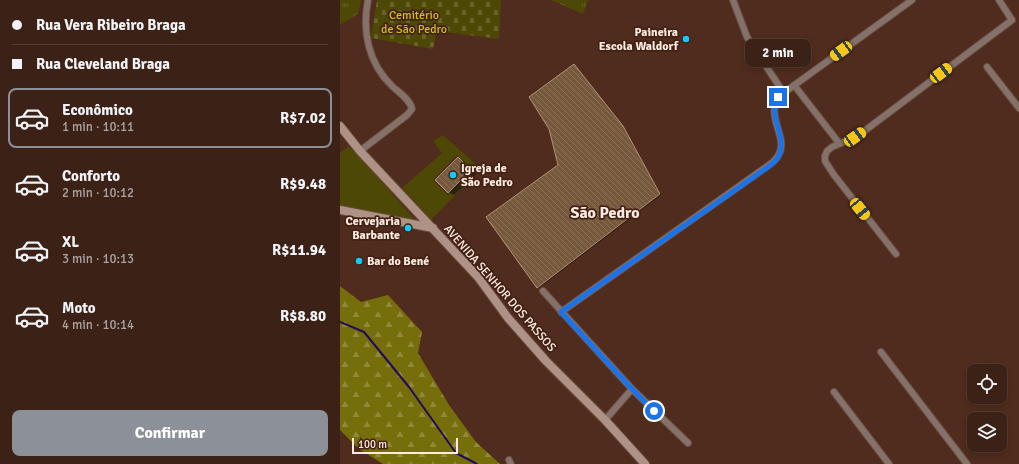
<!DOCTYPE html>
<html lang="pt">
<meta charset="utf-8">
<style>
:root{--surface:#3b2116;--page:#462e23;--text:#f1f3f6;--muted:#aca3a1;--line:#543e35;--accent:#8c9099}
body{margin:0;font-family:Signika,sans-serif;background:var(--page);color:var(--text);height:100vh;display:flex;flex-direction:column;font-size:15px;white-space:nowrap}
*{box-sizing:border-box;margin:0}
p{font-size:13px;color:var(--muted)}
.icon{flex:none;width:22px;height:22px;fill:none;stroke:currentColor;stroke-width:2;stroke-linecap:round;stroke-linejoin:round}
.map{position:relative;flex:1;overflow:hidden}
.panel{display:flex;flex-direction:column;background:var(--surface);width:340px}
.panel>*{flex:none}
.top-card{display:grid;align-content:center;height:88px;padding:0 12px;background:var(--surface)}
.buttons{position:absolute;left:627px;top:364px;display:grid;gap:8px}
.buttons a{display:grid;place-items:center;width:40px;height:40px;border-radius:8px;background:var(--surface);box-shadow:0 2px 6px #0003,0 0 0 1px var(--line);font-size:20px}
.scale{position:absolute;left:12px;bottom:10px;width:106px;box-sizing:border-box;padding-left:4px;border:2px solid #feece4;border-top:0;font-size:11px;line-height:14px;white-space:nowrap;color:#feece4;-webkit-text-stroke:3px #432213;paint-order:stroke}
.end{position:absolute;width:18px;height:18px;margin:-9px;border:5px solid #1a73e8;background:#fff;box-shadow:0 0 0 2px #fff}
.from{border-radius:50%}
.bubble{position:absolute;height:28px;border-radius:8px;background:var(--surface);box-shadow:0 2px 6px #0003,0 0 0 1px var(--line);font-size:13px;font-weight:800;line-height:28px;text-align:center}
.car{position:absolute;width:12px;height:24px;margin:-12px -6px;border-radius:5px;box-shadow:0 0 3px 1px #0007;background:linear-gradient(#f5c518 24%,#345 0 40%,#f5c518 0 76%,#345 0 86%,#f5c518 0)}
.top-card b{display:flex;align-items:center;gap:14px;height:38px;font-size:15px}
.top-card b+b{border-top:1px solid var(--line)}
.top-card i{width:10px;height:10px;background:var(--text)}
ul{padding:0;list-style:none}
li{display:flex;align-items:center;gap:12px;height:60px;margin:0 8px 6px;padding:0 4px;border:2px solid transparent;border-radius:8px}
li div{flex:1}
li b{display:block;font-size:15px}
li em{font-style:normal;font-weight:800}
li.on{border-color:var(--accent)}
li>.icon{width:36px;height:36px;stroke-width:1.5}
.cta{display:flex;gap:8px;margin-top:auto;padding:8px 12px}
.cta a{flex:1;height:46px;border-radius:8px;background:var(--accent);color:#fff;font-size:16px;font-weight:800;line-height:46px;text-align:center}
main{display:flex;flex:1;min-height:0}
.map>svg:first-child{display:block}
.grass{fill:url(#grass-tufts)}
.forest{fill:url(#forest-firs)}
.cemetery{fill:url(#cemetery-stones)}
.park{fill:#4e4807}
.shadow{fill:#0007}
.lines{fill:none;stroke-linecap:round;stroke-linejoin:round}
.stream{stroke:#210a5f;stroke-width:2}
.building{fill:url(#building-back-hatch);stroke:#b39274}
.street-casing{stroke:#6b4b3d;stroke-width:8}
.secondary-casing{stroke:#6b4b3d;stroke-width:10}
.street{stroke:#84726a;stroke-width:6}
.secondary{stroke:#af9286;stroke-width:8}
.route{stroke:#1a73e8;stroke-width:5}
.poi-dot{fill:#12cafb;stroke:#432213;stroke-width:1.5}
.labels{text-anchor:middle;stroke-width:3.5;stroke-linejoin:round;paint-order:stroke}
.park-label{font-size:12px;fill:#d1c218;stroke:#432213}
.poi-label{font-size:12px;font-weight:bold;fill:#feece4;stroke:#432213;text-anchor:end}
.street-label{font-size:12px;fill:#feece4;stroke:#432213}
.district-label{font-size:16px;font-weight:bold;fill:#feece4;stroke:#432213}
</style>
<main>
<section class="panel">
<div class="top-card">
<b><i class="from"></i>Rua Vera Ribeiro Braga</b>
<b><i></i>Rua Cleveland Braga</b>
</div>
<ul>
<li class="on"><svg class="icon" aria-label="car" viewBox="0 0 24 24"><path d="M5 17H2v-5l4-1 3-4h7l3 4 3 1v5h-3M9 17h6M6 11h13"/><circle cx="7" cy="17" r="2"/><circle cx="17" cy="17" r="2"/></svg><div><b>Econômico</b><p>1 min · 10:11</p></div><em>R$7.02</em></li>
<li><svg class="icon" aria-label="car" viewBox="0 0 24 24"><path d="M5 17H2v-5l4-1 3-4h7l3 4 3 1v5h-3M9 17h6M6 11h13"/><circle cx="7" cy="17" r="2"/><circle cx="17" cy="17" r="2"/></svg><div><b>Conforto</b><p>2 min · 10:12</p></div><em>R$9.48</em></li>
<li><svg class="icon" aria-label="car" viewBox="0 0 24 24"><path d="M5 17H2v-5l4-1 3-4h7l3 4 3 1v5h-3M9 17h6M6 11h13"/><circle cx="7" cy="17" r="2"/><circle cx="17" cy="17" r="2"/></svg><div><b>XL</b><p>3 min · 10:13</p></div><em>R$11.94</em></li>
<li><svg class="icon" aria-label="car" viewBox="0 0 24 24"><path d="M5 17H2v-5l4-1 3-4h7l3 4 3 1v5h-3M9 17h6M6 11h13"/><circle cx="7" cy="17" r="2"/><circle cx="17" cy="17" r="2"/></svg><div><b>Moto</b><p>4 min · 10:14</p></div><em>R$8.80</em></li>
</ul>
<div class="cta"><a>Confirmar</a></div>
</section>
<div class="map">
<svg width="679" height="464" viewBox="0 0 679 464">
<defs>
<pattern id="grass-tufts" width="24" height="20" patternUnits="userSpaceOnUse"><rect width="24" height="20" fill="#4e4807"/><path d="M3 7l-1-3M5 7V3M7 7l1-3M15 17l-1-3M17 17v-4M19 17l1-3" fill="none" stroke="#69632b"/></pattern>
<pattern id="forest-firs" width="22" height="20" patternUnits="userSpaceOnUse"><rect width="22" height="20" fill="#766d0b"/><path d="M5 1l3.5 6h-7zM16 11l3.5 6h-7z" fill="#91893a"/></pattern>
<pattern id="cemetery-stones" width="16" height="16" patternUnits="userSpaceOnUse"><rect width="16" height="16" fill="#4e4807"/><path d="M2 7V4a2 2 0 0 1 4 0v3zM10 15v-3a2 2 0 0 1 4 0v3z" fill="#69632b"/></pattern>
<pattern id="building-back-hatch" width="6" height="6" patternUnits="userSpaceOnUse"><rect width="6" height="6" fill="#76583c"/><path d="M-1 5l2 2M0 0l6 6M5-1l2 2" fill="none" stroke="#8b7058"/></pattern>
</defs>
<rect width="100%" height="100%" fill="#4f2c1d"/>
<path class="grass" d="M0 0H21L18 14 0 25Z
M211 0H248L243 14Z"/>
<path class="forest" d="M0 286 21 302 48 295 82 332 78 353 109 405 136 442 160 464H43L19 449 0 430Z"/>
<path class="cemetery" d="M37 0H161L159 39 97 31 93 49 31 38Z"/>
<path class="park" d="M103 135 141 169 136 173 117 155 93 180 108 195 132 171 135 174 91 220 62 188 102 153 93 141Z
M9 146 18 155 76 221 0 207V153Z"/>
<path class="shadow" d="M284 128 321 195 199 288 198 287Z
M118 158 123 161 136 174 114 195 109 192 96 180Z"/>
<g class="lines">
<path class="stream" d="M0 322 24 332 69 387 116 453 137 464"/>
</g>
<path class="building" d="M234 64 283 126 320 194 197 288 146 217 218 165 209 129 189 97Z
M118 157 131 170 108 193 95 180Z"/>
<g class="lines">
<g class="street-casing">
<path id="street" d="M393 0 407 37 443 92
M659 0 672 20
M647 67 679 108
M454 85 499 143
M20 151 67 115 72 109C70 99 58 92 52 86 28 63 22 31 28 0
M556 254 494 175 485 161V156L487 151 492 147 515 137 523 132 672 20
M203 291 292 389 348 443
M221 312 429 165C433 162 437 159 439 154 448 138 426 117 438 97L572 0
M541 352 627 464
M494 392 549 464
M265 420 292 389
M169 460 171 464"/>
</g>
<g class="secondary-casing">
<path id="secondary" d="M0 126 20 151 138 277 168 318 206 361 265 420 305 464
M0 210 93 228"/>
</g>
<use href="#street" class="street"/>
<use href="#secondary" class="secondary"/>
</g>
<g class="lines">
<path class="route" d="M314 411 292 389 221 312 415 176C423 170 437 163 440 153 446 133 427 116 438 97"/>
</g>
<g class="poi-dot">
<circle cx="346" cy="39" r="4"/>
<circle cx="113" cy="175" r="4"/>
<circle cx="68" cy="228" r="4"/>
<circle cx="19" cy="261" r="4"/>
</g>
<g class="labels">
<g class="park-label">
<text x="74" y="19">Cemitério<tspan x="74" dy="14">de São Pedro</tspan></text>
</g>
<g class="poi-label">
<text x="338" y="36">Paineira<tspan x="338" dy="14">Escola Waldorf</tspan></text>
<text x="121" y="172" text-anchor="start">Igreja de<tspan x="121" dy="14">São Pedro</tspan></text>
<text x="60" y="225">Cervejaria<tspan x="60" dy="14">Barbante</tspan></text>
<text x="27" y="265" text-anchor="start">Bar do Bené</text>
</g>
<g class="street-label">
<text transform="translate(160 288) rotate(49)" y="4">AVENIDA SENHOR DOS PASSOS</text>
</g>
<g class="district-label">
<text x="265" y="218">São Pedro</text>
</g>
</g>
</svg>
<div class="buttons">
<a><svg class="icon" aria-label="locate" viewBox="0 0 24 24"><circle cx="12" cy="12" r="6"/><path d="M12 2v4M12 18v4M2 12h4M18 12h4"/></svg></a>
<a><svg class="icon" aria-label="layers" viewBox="0 0 24 24"><path d="M12 4l9 5-9 5-9-5zM3 14l9 5 9-5"/></svg></a>
</div>
<div class="scale">100 m</div>
<i class="end from" style="left:314px;top:411px"></i>
<i class="end" style="left:438px;top:97px"></i>
<div class="bubble" style="left:405px;top:39px;width:66px">2 min</div>
<i class="car" style="left:501px;top:51px;rotate:234deg"></i>
<i class="car" style="left:601px;top:73px;rotate:53deg"></i>
<i class="car" style="left:515px;top:137px;rotate:55deg"></i>
<i class="car" style="left:520px;top:209px;rotate:141deg"></i>
</div>
</main>
